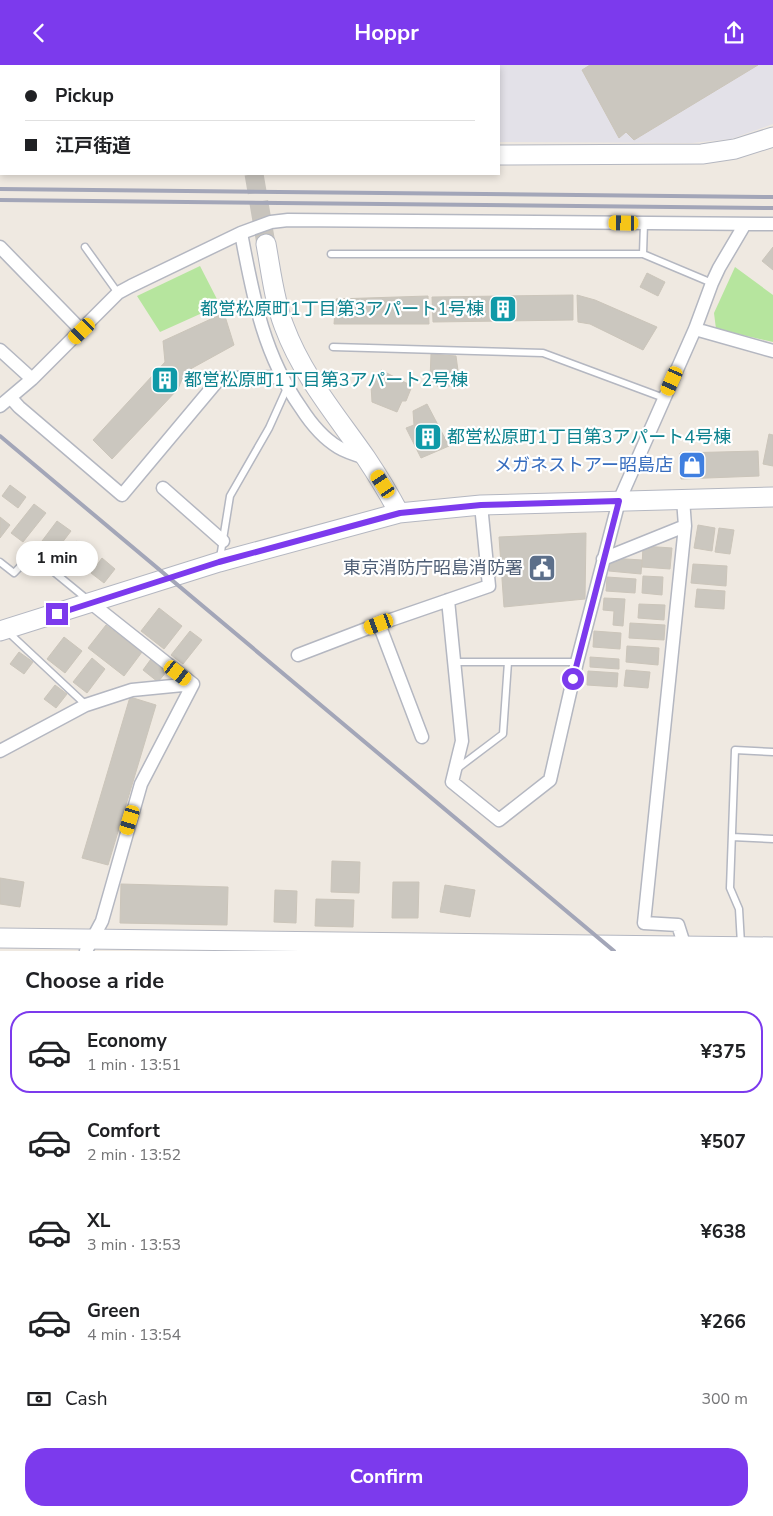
<!DOCTYPE html>
<meta charset="utf-8">
<style>
:root{--surface:#fff;--page:#f2f2f2;--text:#202124;--muted:#757577;--line:#e0e0e0;--accent:#7c3aed}
body{margin:0;font-family:"Nunito Sans","Noto Sans JP",sans-serif;background:var(--page);color:var(--text);height:100vh;display:flex;flex-direction:column;font-size:19px;white-space:nowrap}
*{box-sizing:border-box;margin:0}
p{font-size:16px;color:var(--muted)}
.icon{flex:none;width:28px;height:28px;fill:none;stroke:currentColor;stroke-width:2;stroke-linecap:round;stroke-linejoin:round}
.map{position:relative;height:886px;overflow:hidden}
.side{display:flex;flex-direction:column;background:var(--surface);flex:1}
.side>*{flex:none}
.banner{position:absolute;left:0px;top:0px;width:500px;height:110px;box-shadow:0 2px 8px #0003;display:grid;align-content:center;height:110px;padding:0 25px;background:var(--surface)}
.end{position:absolute;width:22px;height:22px;margin:-11px;border:6px solid #7c3aed;background:#fff;box-shadow:0 0 0 2px #fff}
.from{border-radius:50%}
.bubble{position:absolute;height:35px;border-radius:18px;background:var(--surface);box-shadow:0 2px 8px #0003;font-size:16px;font-weight:700;line-height:35px;text-align:center}
.car{position:absolute;width:15px;height:30px;margin:-15px -8px;border-radius:6px;box-shadow:0 0 4px 1px #0007;background:linear-gradient(#f5c518 24%,#345 0 40%,#f5c518 0 76%,#345 0 86%,#f5c518 0)}
.banner b{display:flex;align-items:center;gap:18px;height:48px;font-size:19px}
.banner b+b{border-top:1px solid var(--line)}
.banner i{width:12px;height:12px;background:var(--text)}
ul{padding:0;list-style:none}
li{display:flex;align-items:center;gap:15px;height:82px;margin:0 10px 8px;padding:0 15px;border:2px solid transparent;border-radius:20px}
li div{flex:1}
li b{display:block;font-size:19px}
li em{font-style:normal;font-weight:700}
li.on{border-color:var(--accent)}
li>.icon{width:45px;height:45px;stroke-width:1.5}
h2{padding:0 25px;font-size:22px;line-height:60px}
.pay{display:flex;align-items:center;gap:12px;height:55px;padding:0 25px;font-size:19px}
.pay p{margin-inline-start:auto}
.action{display:flex;gap:10px;margin-top:auto;padding:10px 25px}
.action a{flex:1;height:58px;border-radius:20px;background:var(--accent);color:#fff;font-size:20px;font-weight:700;line-height:58px;text-align:center}
header{display:flex;justify-content:space-between;align-items:center;height:65px;padding:0 25px;background:var(--accent);color:#fff;font-size:22px;font-weight:700}
.map>svg:first-child{display:block}
.industrial{fill:#e3e1e8}
.green{fill:#b6e59e}
.building{fill:#cbc7bf;stroke:#cbc5ba}
.lines{fill:none;stroke-linecap:round;stroke-linejoin:round}
.secondary-tunnel{stroke:#c8c4bd;stroke-width:19;stroke-dasharray:19 9;stroke-linecap:butt}
.lane-casing{stroke:#b4b7c1;stroke-width:9}
.street-casing{stroke:#b4b7c1;stroke-width:15}
.secondary-casing{stroke:#b4b7c1;stroke-width:21}
.lane{stroke:#fff;stroke-width:6}
.street{stroke:#fff;stroke-width:12}
.secondary{stroke:#fff;stroke-width:19}
.rail{stroke:#a3a6b8;stroke-width:4}
.route{stroke:#7c3aed;stroke-width:6}
.labels{text-anchor:middle;stroke-width:4.5;stroke-linejoin:round;paint-order:stroke}
.culture-label{font-size:18px;fill:#0d838f;stroke:#fff;text-anchor:start}
.shop-label{font-size:18px;fill:#366cbe;stroke:#fff;text-anchor:end}
.service-label{font-size:18px;fill:#4e5e75;stroke:#fff;text-anchor:end}
</style>
<header><svg class="icon" aria-label="back" viewBox="0 0 24 24"><path d="M15 5l-7 7 7 7"/></svg>Hoppr<svg class="icon" aria-label="share" viewBox="0 0 24 24"><path d="M12 15V3M7 8l5-5 5 5M5 13v7h14v-7"/></svg></header>
<div class="map">
<svg width="773" height="886" viewBox="0 0 773 886">
<rect width="100%" height="100%" fill="#efe9e1"/>
<path class="industrial" d="M280 0H773V59L731 74 692 78 499 77V1Z"/>
<path class="green" d="M200 201 220 240 160 267 137 231Z
M735 202 773 230V277L716 264 714 248Z"/>
<path class="building" d="M82 0H149L82 1Z
M590 0H758L634 75 626 67 619 73 582 5Z
M773 182V205L762 196Z
M647 208 665 217 658 231 640 222Z
M573 230V255L433 257 432 232Z
M577 230 595 235 657 262 643 285 590 259 578 257Z
M428 231 429 259H334L336 234Z
M224 248 234 280 185 307 178 324 112 394 93 375 165 297 163 276Z
M431 289 456 291 459 313 450 321H437L430 314Z
M381 305 412 321 406 336H402L397 347 372 337 371 320Z
M427 339 449 381 421 393 406 363 414 360 413 346Z
M769 369 773 370V401L763 399Z
M758 386 759 411 681 414 680 388Z
M10 420 26 432 18 443 2 431Z
M34 439 46 448 23 477 11 468Z
M0 452 10 460 0 473Z
M57 456 71 466 55 487 42 476Z
M698 460 715 463 712 486 694 483Z
M719 463 734 465 730 489 715 487Z
M586 468 585 534 504 542 499 472Z
M76 476 88 485 69 510 57 500Z
M643 481 672 483 670 504 642 502Z
M102 493 115 504 104 518 91 508Z
M610 493 642 495 641 509 609 506Z
M693 499 727 501 726 521 691 518Z
M643 511 663 512 662 530 642 528Z
M607 512 636 514 635 528 606 526Z
M697 524 725 526 724 544 695 542Z
M604 533 625 534 623 561 613 560 614 546 603 545Z
M639 539 665 540 664 555 638 553Z
M159 543 182 561 164 584 141 566Z
M630 558 665 560 664 575 629 573Z
M106 560 142 587 124 611 88 583Z
M190 566 202 575 183 599 171 590Z
M594 566 621 568 620 584 593 582Z
M64 572 82 586 65 608 47 594Z
M627 581 659 583 658 600 626 597Z
M19 587 33 597 24 609 10 599Z
M590 592 619 594V604L590 602Z
M92 593 105 604 87 628 73 617Z
M151 594 167 606 158 617 143 605Z
M626 605 650 607 648 623 624 621Z
M588 606 618 608 617 622 587 620Z
M55 620 67 629 56 643 44 634Z
M130 632 156 640 108 800 82 793Z
M332 796 360 797 359 828 331 827Z
M0 813 24 817 20 842 0 839Z
M393 817H419L418 853H392Z
M121 819 228 822 227 860 120 858Z
M445 820 475 825 470 852 440 847Z
M275 825 297 826 296 858 274 857Z
M316 834 354 835 353 862 315 861Z"/>
<g class="lines">
<path class="secondary-tunnel" d="M254 109 266 179"/>
<g class="lane-casing">
<path id="lane" d="M350 1 352 0
M644 158 643 189 712 218
M85 182 118 228
M331 189H643
M333 282 543 288 664 333
M220 493 230 431 269 363 287 323
M0 497 14 508 32 489 88 535
M8 567 86 640
M454 597H577
M458 703 503 669 508 597
M732 772 773 774
M741 879 739 844 730 823 735 685 773 687"/>
</g>
<g class="street-casing">
<path id="street" d="M214 0V1
M262 0V1
M0 70 1 71
M241 168C253 231 263 289 301 343 310 357 323 373 338 382 346 387 356 390 366 393
M0 182 82 266
M695 264 773 286
M0 285 32 314
M11 333 19 342 122 430 220 313 281 312
M0 341 32 314 118 228 131 221 241 168 271 157 288 155 773 159
M163 423 223 476
M683 434 685 461 644 858 678 860 685 882
M603 494 685 461
M448 535 462 676 452 717 499 755 550 715 577 597 619 436 695 264 712 218 719 203 745 159
M379 559 422 672
M298 590 379 559 489 521 481 440
M0 686 86 640 132 625 193 619
M86 886 102 856 141 719 193 619 91 538"/>
</g>
<g class="secondary-casing">
<path id="secondary" d="M236 0 237 1
M499 90 702 89 735 84 773 72
M266 179C271 206 274 235 284 261 302 310 336 350 366 393 378 411 389 429 399 448
M0 566 219 497 399 448 481 440 773 432
M0 873 773 882"/>
</g>
<use href="#lane" class="lane"/>
<use href="#street" class="street"/>
<use href="#secondary" class="secondary"/>
<path class="rail" d="M0 124 773 132
M0 135 773 143
M0 371 614 886"/>
</g>
<g class="lines">
<path class="route" d="M57 549 219 497 400 448 481 440 619 436 573 614"/>
</g>
<defs>
<g id="building-square" transform="scale(1.4375)"><rect x="-9" y="-9" width="18" height="18" rx="4" fill="#0f9aa8" stroke="#fff"/><path d="M-4-6H4V6H1V3H-1V6H-4ZM-2.5-4.3h1.7v1.8h-1.7ZM.8-4.3h1.7v1.8H.8ZM-2.5-1h1.7V.8h-1.7ZM.8-1h1.7V.8H.8Z" fill="#fff"/></g>
<g id="shop-square" transform="scale(1.4375)"><rect x="-9" y="-9" width="18" height="18" rx="4" fill="#3f7fe0" stroke="#fff"/><path d="M-5-2.5h2.3a2.7 3.5 0 0 1 5.4 0H5L5.5 6h-11ZM-1.5-2.5h3a1.5 2.3 0 0 0-3 0Z" fill="#fff"/></g>
<g id="civic-square" transform="scale(1.4375)"><rect x="-9" y="-9" width="18" height="18" rx="4" fill="#5c6f8a" stroke="#fff"/><path d="M-.6-6.5H3V-4.5H.6V-3L4-1V1h2V6H-6V1h2V-1L-.6-3ZM-1.2 2.5V6h2.4V2.5Z" fill="#fff"/></g>
</defs>
<g fill-rule="evenodd">
<use href="#building-square" x="503" y="244"/>
<use href="#building-square" x="165" y="315"/>
<use href="#building-square" x="428" y="372"/>
<use href="#shop-square" x="692" y="400"/>
<use href="#civic-square" x="542" y="503"/>
</g>
<g class="labels">
<g class="culture-label">
<text x="484" y="250" text-anchor="end">都営松原町1丁目第3アパート1号棟</text>
<text x="184" y="321">都営松原町1丁目第3アパート2号棟</text>
<text x="447" y="378">都営松原町1丁目第3アパート4号棟</text>
</g>
<g class="shop-label">
<text x="673" y="406">メガネストアー昭島店</text>
</g>
<g class="service-label">
<text x="523" y="509">東京消防庁昭島消防署</text>
</g>
</g>
</svg>
<i class="end from" style="left:573px;top:614px"></i>
<i class="end" style="left:57px;top:549px"></i>
<div class="bubble" style="left:16px;top:476px;width:82px">1 min</div>
<i class="car" style="left:624px;top:158px;rotate:271deg"></i>
<i class="car" style="left:82px;top:266px;rotate:226deg"></i>
<i class="car" style="left:672px;top:316px;rotate:204deg"></i>
<i class="car" style="left:383px;top:419px;rotate:326deg"></i>
<i class="car" style="left:379px;top:559px;rotate:249deg"></i>
<i class="car" style="left:178px;top:608px;rotate:128deg"></i>
<i class="car" style="left:130px;top:755px;rotate:197deg"></i>
<div class="banner">
<b><i class="from"></i>Pickup</b>
<b><i></i>江戸街道</b>
</div>
</div>
<section class="side">
<h2>Choose a ride</h2>
<ul>
<li class="on"><svg class="icon" aria-label="car" viewBox="0 0 24 24"><path d="M5 17H2v-5l4-1 3-4h7l3 4 3 1v5h-3M9 17h6M6 11h13"/><circle cx="7" cy="17" r="2"/><circle cx="17" cy="17" r="2"/></svg><div><b>Economy</b><p>1 min · 13:51</p></div><em>¥375</em></li>
<li><svg class="icon" aria-label="car" viewBox="0 0 24 24"><path d="M5 17H2v-5l4-1 3-4h7l3 4 3 1v5h-3M9 17h6M6 11h13"/><circle cx="7" cy="17" r="2"/><circle cx="17" cy="17" r="2"/></svg><div><b>Comfort</b><p>2 min · 13:52</p></div><em>¥507</em></li>
<li><svg class="icon" aria-label="car" viewBox="0 0 24 24"><path d="M5 17H2v-5l4-1 3-4h7l3 4 3 1v5h-3M9 17h6M6 11h13"/><circle cx="7" cy="17" r="2"/><circle cx="17" cy="17" r="2"/></svg><div><b>XL</b><p>3 min · 13:53</p></div><em>¥638</em></li>
<li><svg class="icon" aria-label="car" viewBox="0 0 24 24"><path d="M5 17H2v-5l4-1 3-4h7l3 4 3 1v5h-3M9 17h6M6 11h13"/><circle cx="7" cy="17" r="2"/><circle cx="17" cy="17" r="2"/></svg><div><b>Green</b><p>4 min · 13:54</p></div><em>¥266</em></li>
</ul>
<div class="pay"><svg class="icon" aria-label="cash" viewBox="0 0 24 24"><path d="M3 7h18v10H3z"/><circle cx="12" cy="12" r="2"/></svg>Cash<p>300 m</p></div>
<div class="action"><a>Confirm</a></div>
</section>
